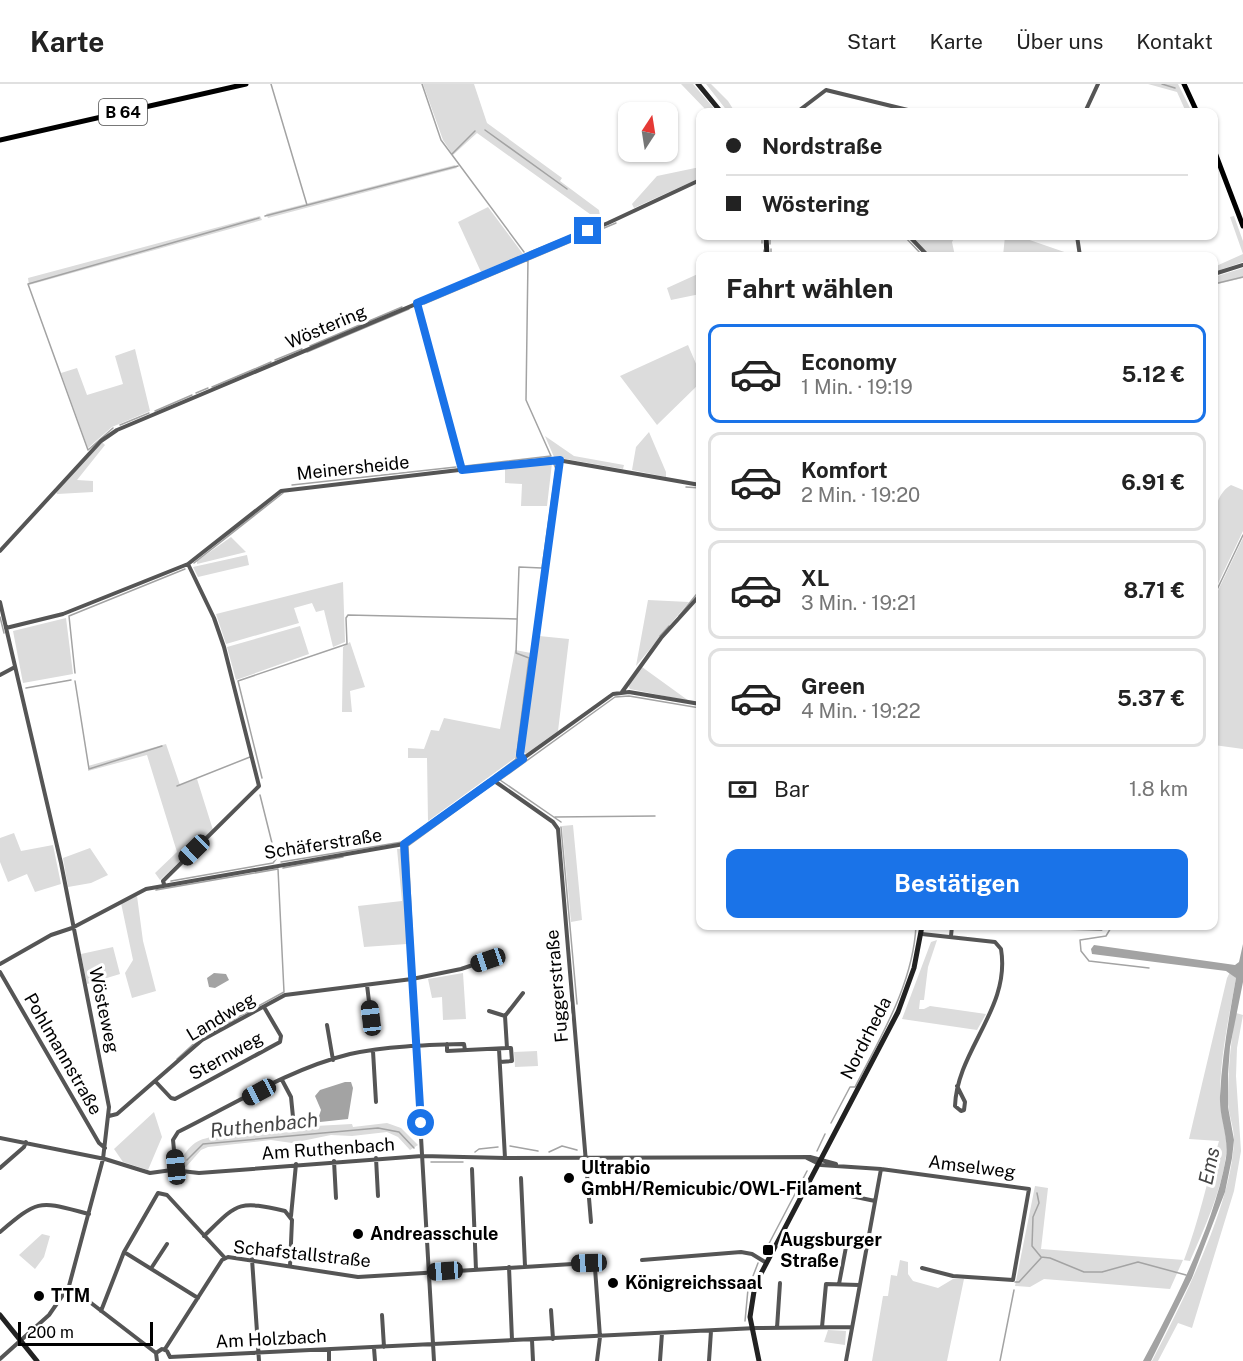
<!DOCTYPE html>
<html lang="de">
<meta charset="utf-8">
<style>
:root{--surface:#fff;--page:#f6f6f6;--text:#222;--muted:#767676;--line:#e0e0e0;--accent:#1a73e8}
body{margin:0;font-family:"Public Sans",sans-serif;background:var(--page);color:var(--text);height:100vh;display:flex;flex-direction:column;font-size:22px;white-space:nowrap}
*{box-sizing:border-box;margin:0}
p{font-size:20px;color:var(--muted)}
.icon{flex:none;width:33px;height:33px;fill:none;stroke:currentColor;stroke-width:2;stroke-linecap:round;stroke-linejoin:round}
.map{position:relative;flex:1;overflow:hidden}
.side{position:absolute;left:696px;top:168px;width:522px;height:678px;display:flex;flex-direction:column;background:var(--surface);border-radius:12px;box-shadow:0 2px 4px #0004}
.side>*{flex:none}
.hud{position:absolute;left:696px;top:24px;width:522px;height:132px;border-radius:12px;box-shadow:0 2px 4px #0004;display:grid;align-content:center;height:132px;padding:0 30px;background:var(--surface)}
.needle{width:39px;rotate:12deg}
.fabs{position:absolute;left:618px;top:18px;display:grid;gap:12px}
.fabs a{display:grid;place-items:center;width:60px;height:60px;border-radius:12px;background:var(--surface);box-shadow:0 2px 4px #0004;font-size:30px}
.scale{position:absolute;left:18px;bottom:15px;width:135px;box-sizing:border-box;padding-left:6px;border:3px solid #000;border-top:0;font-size:16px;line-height:21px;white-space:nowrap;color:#000;-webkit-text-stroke:4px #fff;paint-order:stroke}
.end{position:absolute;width:27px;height:27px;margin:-14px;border:8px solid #1a73e8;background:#fff;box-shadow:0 0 0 3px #fff}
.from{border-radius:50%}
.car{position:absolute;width:18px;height:36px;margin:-18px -9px;border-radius:8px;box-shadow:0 0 4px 2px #0007;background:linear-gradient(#222 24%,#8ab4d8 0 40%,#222 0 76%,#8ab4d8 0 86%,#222 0)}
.hud b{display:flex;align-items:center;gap:21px;height:57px;font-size:22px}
.hud b+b{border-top:2px solid var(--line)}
.hud i{width:15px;height:15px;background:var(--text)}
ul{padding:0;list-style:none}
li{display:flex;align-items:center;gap:18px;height:99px;margin:0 12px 9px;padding:0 18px;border:3px solid var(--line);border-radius:12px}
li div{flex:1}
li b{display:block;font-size:22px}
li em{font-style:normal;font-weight:700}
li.active{border-color:var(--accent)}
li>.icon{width:54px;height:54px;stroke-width:1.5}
h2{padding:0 30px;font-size:27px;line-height:72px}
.pay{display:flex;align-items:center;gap:15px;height:66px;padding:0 30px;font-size:22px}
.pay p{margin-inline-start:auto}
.cta{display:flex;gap:12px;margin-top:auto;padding:12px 30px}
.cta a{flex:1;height:69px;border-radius:12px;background:var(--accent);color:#fff;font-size:24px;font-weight:700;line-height:69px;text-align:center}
header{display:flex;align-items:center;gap:36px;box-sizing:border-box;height:84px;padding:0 30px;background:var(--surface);border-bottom:2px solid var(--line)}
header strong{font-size:28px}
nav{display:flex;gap:33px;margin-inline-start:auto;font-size:21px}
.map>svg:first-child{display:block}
.green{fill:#dcdcdc}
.water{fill:#a3a3a3}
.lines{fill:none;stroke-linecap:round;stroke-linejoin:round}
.stream{stroke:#a3a3a3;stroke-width:1.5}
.minor{stroke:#555;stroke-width:4}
.secondary{stroke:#222;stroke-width:5}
.primary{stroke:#000;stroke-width:5}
.route{stroke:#1a73e8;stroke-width:8}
.poi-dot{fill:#000;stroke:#fff;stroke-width:2}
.labels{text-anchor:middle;stroke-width:6;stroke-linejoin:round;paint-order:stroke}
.shield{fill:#fff;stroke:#4c4c4c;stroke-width:1.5}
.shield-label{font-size:16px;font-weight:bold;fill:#000}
.street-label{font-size:18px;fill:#000;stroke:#fff}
.poi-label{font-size:18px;font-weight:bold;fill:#000;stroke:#fff;text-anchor:start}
.water-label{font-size:20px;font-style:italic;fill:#444;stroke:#fff}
</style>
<header>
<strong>Karte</strong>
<nav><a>Start</a><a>Karte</a><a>Über uns</a><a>Kontakt</a></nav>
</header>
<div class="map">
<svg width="1243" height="1277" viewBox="0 0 1243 1277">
<rect width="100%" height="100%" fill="#fff"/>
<path class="green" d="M423 0H474L487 39 562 94 560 97 599 126 601 138 477 49 453 71 443 56Z
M681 0H693L717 28H708Z
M706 0H711L728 17 735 28H728Z
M1148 0H1178L1192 28H1186L1177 8Z
M455 81 457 84 268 134 266 130Z
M700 83V94L634 124 632 120 657 92Z
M488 123 523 170 481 188 458 138Z
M260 132 262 136 29 201 28 194Z
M1234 132 1243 157V178L1214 188V183L1243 170 1230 133Z
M912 152H955L952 158 955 172H931Z
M1005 152H1018L1076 172H1003Z
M1243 184V194L1214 201V193Z
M700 189V210L671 216 667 204Z
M688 261 700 289V299L657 341 620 292Z
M135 265 150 327 112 343 88 364 61 289 77 284 87 311 123 300 115 272Z
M649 348 666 388V393L632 386 636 363Z
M545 352 574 372 624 381 623 385 554 373Z
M102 358 105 361 77 396 93 397V408L57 410 56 408Z
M552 379 547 422H521L522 400 505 399V384Z
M1231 401 1243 406V447L1214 508C1213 479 1204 416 1231 401Z
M231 453 246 468 197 480V477Z
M1243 454V665L1214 661V515Z
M247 471 249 481 198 493 193 483Z
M343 498 345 558 333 563 324 526 316 528 312 519 294 524 299 539 226 560 216 530Z
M648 516 689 518 636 582Z
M66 534 73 590 23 599 13 547Z
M300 542 309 570 236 596 227 563Z
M539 552 569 555 558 647 526 670 523 667Z
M350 558 365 603 350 607 352 628H342L343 563Z
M515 566 531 569 515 674 428 737 427 674H408V664L424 665 431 646 439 647 444 634 500 645Z
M642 583 689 617 630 605 628 601Z
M166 660 180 701 197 695 213 746 160 796 155 789 177 768 147 671 88 687V682Z
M573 741 582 836 571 838 562 742Z
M14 749 21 767 53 761 61 800 35 808 27 790 8 798 0 778V754Z
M90 764 108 791 91 799 68 803 63 774Z
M397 765H401L407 860 364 863 358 822 402 817Z
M137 812 143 857 156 907 132 914 125 889 133 876 121 819Z
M937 856 928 883 924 916H920L919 925H924L930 922 986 930 977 946 902 935 931 858Z
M113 863 120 890 87 900 81 870Z
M1230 888 1236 894C1229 933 1220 973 1220 1013 1220 1034 1229 1051 1226 1072 1221 1108 1205 1143 1190 1177L1183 1176 1170 1205 1044 1195 1030 1203 1015 1202 1035 1102 1048 1104 1041 1165 1184 1176C1199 1137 1207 1097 1219 1057L1189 1055 1227 894Z
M463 889 466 935 443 936 442 913 432 914 428 895Z
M1236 929 1243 931 1237 964 1236 992 1241 1067 1234 1107 1192 1244 1178 1239 1158 1277H1152C1182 1219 1232 1121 1234 1056 1234 1043 1229 1032 1228 1020 1228 989 1230 960 1236 929Z
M537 967 538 982 515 983 514 968Z
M154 1028 162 1053 148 1086 123 1078 114 1065Z
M387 1039 401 1044 418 1061 410 1066 398 1053 387 1048 352 1052 331 1051 292 1059 271 1056 208 1063 201 1066 186 1083 179 1080V1077C184 1071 189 1063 195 1059 217 1043 302 1055 315 1042L352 1040 353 1043Z
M42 1150 50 1152 44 1173 35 1185 19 1171Z
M900 1176 908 1178V1190L913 1197 938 1204 953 1195H964L947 1277H872L883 1212H888L891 1191 897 1192Z
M828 1246 846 1247 845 1261 824 1258Z"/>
<path class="water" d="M1068 842H1105L1102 847 1070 846Z
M1243 860V898L1230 963 1228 990V1023L1234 1056 1232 1074 1225 1108 1192 1194 1151 1277H1143C1175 1218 1214 1141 1226 1074 1229 1052 1219 1034 1220 1012 1222 972 1229 933 1236 894L1226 887 1092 870 1091 865 1094 861 1235 881 1239 878Z
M214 889 226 890 229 896 215 904 209 903 207 894Z
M345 998H351L353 1004 348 1035 320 1038 318 1035 321 1026 315 1012 320 1006Z"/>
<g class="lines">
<path class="stream" d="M271 0 307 121
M422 0 441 56 524 168
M1162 0 1175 4
M485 46 567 105
M452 70 475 47
M265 132 458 82
M762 152V159
M770 152V160
M904 152 923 172
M771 165V172
M530 168 601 139
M763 172 764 166
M469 195 518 173
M1214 200 1243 193
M429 211 438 208
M424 220 616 139
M310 262 402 223
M307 268 409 225
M275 276 302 265
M212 303 271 278
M196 309 208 304
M155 327 192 311
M120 341 149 329
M113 344 88 366 28 200 259 134
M465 382 551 372 526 316 528 175
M292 401 456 383
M686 403 700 404
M194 479 283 409
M1214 512 1243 451
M679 532 700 506
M0 533 4 549
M660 552 669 542
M75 589 69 532 185 485
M75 597 89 685 162 662
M26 604 71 596
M495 691 516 675 529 574 516 569 519 483 542 484 556 385 553 378
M262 694 238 597 347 560 346 534 348 531 517 535
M177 702 250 673
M555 733 655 732
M561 738 500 696 615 613 629 612 700 624
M561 743 577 920
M281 778 402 758 488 696
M283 784 343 773
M171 797 273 779 276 775 260 711
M156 806 278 785 284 908 200 954 177 975
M1112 842 1106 852 1080 856 1081 867 1089 877 1149 884
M414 888 408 762 493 700
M831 1039 850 1003H855C881 952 913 900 916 842
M510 1062 538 1067
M817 1067 825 1050
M475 1068 479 1065 498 1063
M549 1068 562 1062 577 1066
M187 1076 203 1060 378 1044 399 1048 414 1064
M431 1078H463
M1037 1109 1039 1119 1033 1133 1032 1162 1041 1173 1050 1174 1084 1188H1102L1138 1178 1186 1191
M763 1171 807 1087
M1015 1198H1019L1041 1174
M745 1237 748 1205 758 1179
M1000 1277 1014 1206"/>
<path class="minor" d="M797 28 826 6 916 28
M1085 28 1098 0
M909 152 928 172
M1077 152 1080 172
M1214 190 1243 181
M417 219 462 386
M0 467 101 357 117 346 608 139 700 96
M0 518 61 779 109 1023 103 1075 69 1202 49 1231 0 1275
M6 544 63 530 188 480 281 407 552 375 700 401
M0 591 15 583
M622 608 661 554 700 511
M523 675 521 671 560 376
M493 696 553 738 558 745 591 1138
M404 760 434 1277
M164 800 163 797 259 702 224 563 214 534 188 480
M922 850 995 858 1001 865C1011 924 957 966 955 1022L961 1027 964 1026 965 1018 957 1002
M951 852 952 842
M0 880 51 851 72 844 146 805 404 760 613 610 629 608 700 620
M0 888 99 1059 105 1064
M367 901 371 934
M489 927 505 932 507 964H511L512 977 500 978
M505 932 523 909
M327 941 333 976
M447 960V967L507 964
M499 965 505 1074
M373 967 376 1018
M282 996 291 1013 293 1033
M155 997 171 1014 175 1015 280 958 281 952 264 923
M109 1032 117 1030 202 956 285 911 412 895 461 885 488 876
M0 1054 105 1075 150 1089 172 1086 199 1089 422 1072 505 1074 810 1073 836 1080
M376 1074 378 1112
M807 1074 821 1081 881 1085 1029 1105 1013 1196 953 1192 922 1184
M334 1077 336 1114
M0 1084 24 1063 26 1058
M472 1085 476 1186
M176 1086 173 1056 178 1048C233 1021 289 985 350 970 386 962 427 961 464 960L465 966
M521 1094 525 1182
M832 1108 875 1117
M291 1132 296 1080
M0 1148C40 1114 39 1117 89 1130
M204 1152C238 1119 237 1116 285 1127L292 1136 290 1182
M124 1168 198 1214
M252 1175 259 1277
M642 1176 741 1168 752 1170 765 1178
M152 1183 167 1160
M509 1183 512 1256
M839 1200 846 1163
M69 1202 156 1269
M551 1226 553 1255
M101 1227 124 1168 158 1109 167 1111 225 1174
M382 1231 384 1263
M822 1243 826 1200 859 1201
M777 1244 780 1199
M532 1256 533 1277
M374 1264 375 1277
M165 1265 222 1176 228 1173 358 1193 589 1179 595 1184 600 1253 597 1277
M329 1266V1277
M170 1273 756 1244 852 1243
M157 1277 156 1269 162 1265 167 1267 170 1273
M660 1277 662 1249
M709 1277 711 1247
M846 1277 881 1085"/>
<path class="secondary" d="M698 0 721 28
M766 152 767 172
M0 1231 37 1277
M759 1277 750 1233 755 1201 898 928 914 884 922 842"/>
<path class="primary" d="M1184 0 1197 28
M0 56 246 0
M1214 66 1243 142"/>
</g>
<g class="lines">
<path class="route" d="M421 1039 404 760 523 675 520 671 560 376 462 386 417 219 588 147"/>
</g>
<g class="poi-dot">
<circle cx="569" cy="1094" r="6"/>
<circle cx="358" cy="1150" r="6"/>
<rect x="762" y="1160" width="12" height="12" rx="3"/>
<circle cx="613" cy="1199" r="6"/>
<circle cx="39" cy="1212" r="6"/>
</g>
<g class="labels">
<rect class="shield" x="99" y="15" width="48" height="26" rx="4.5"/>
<g class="shield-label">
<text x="123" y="34">B 64</text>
</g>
<g class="street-label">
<text transform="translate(326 243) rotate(-23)" y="6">Wöstering</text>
<text transform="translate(353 384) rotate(-6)" y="6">Meinersheide</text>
<text transform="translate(323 760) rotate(-9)" y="6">Schäferstraße</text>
<text transform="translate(557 902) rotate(-95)" y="6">Fuggerstraße</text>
<text transform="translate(104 926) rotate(78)" y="6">Wösteweg</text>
<text transform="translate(221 933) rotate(-31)" y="6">Landweg</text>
<text transform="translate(866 954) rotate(-63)" y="6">Nordrheda</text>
<text transform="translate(63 970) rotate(60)" y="6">Pohlmannstraße</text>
<text transform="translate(226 972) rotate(-29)" y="6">Sternweg</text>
<text transform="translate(328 1065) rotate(-4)" y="6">Am Ruthenbach</text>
<text transform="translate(972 1083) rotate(7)" y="6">Amselweg</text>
<text transform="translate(302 1170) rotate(6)" y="6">Schafstallstraße</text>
<text transform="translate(271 1255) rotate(-3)" y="6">Am Holzbach</text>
</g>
<g class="poi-label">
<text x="581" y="1090">Ultrabio<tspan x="581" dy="21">GmbH/Remicubic/OWL-Filament</tspan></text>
<text x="370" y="1156">Andreasschule</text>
<text x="780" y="1162">Augsburger<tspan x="780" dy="21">Straße</tspan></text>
<text x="625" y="1205">Königreichssaal</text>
<text x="51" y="1218">TTM</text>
</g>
<g class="water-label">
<text transform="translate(264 1041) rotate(-6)" y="7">Ruthenbach</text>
<text transform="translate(1209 1082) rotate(-78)" y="7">Ems</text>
</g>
</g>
</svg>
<div class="fabs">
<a><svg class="needle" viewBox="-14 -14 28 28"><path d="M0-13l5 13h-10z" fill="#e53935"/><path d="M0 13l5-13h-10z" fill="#767676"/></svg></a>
</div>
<div class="scale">200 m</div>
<i class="end from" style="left:421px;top:1039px"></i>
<i class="end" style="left:588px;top:147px"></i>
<i class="car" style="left:194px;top:766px;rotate:226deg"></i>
<i class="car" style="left:488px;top:876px;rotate:251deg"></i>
<i class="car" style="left:371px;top:934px;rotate:353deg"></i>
<i class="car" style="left:259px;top:1008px;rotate:242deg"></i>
<i class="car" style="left:176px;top:1083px;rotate:354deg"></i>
<i class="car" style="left:589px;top:1179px;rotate:268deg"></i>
<i class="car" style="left:445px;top:1187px;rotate:266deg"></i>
<div class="hud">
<b><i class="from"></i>Nordstraße</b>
<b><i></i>Wöstering</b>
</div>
<section class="side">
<h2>Fahrt wählen</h2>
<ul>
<li class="active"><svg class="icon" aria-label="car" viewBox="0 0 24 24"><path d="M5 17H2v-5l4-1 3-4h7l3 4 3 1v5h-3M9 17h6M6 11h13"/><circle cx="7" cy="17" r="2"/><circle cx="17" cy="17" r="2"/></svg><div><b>Economy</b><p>1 Min. · 19:19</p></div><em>5.12 €</em></li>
<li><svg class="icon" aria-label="car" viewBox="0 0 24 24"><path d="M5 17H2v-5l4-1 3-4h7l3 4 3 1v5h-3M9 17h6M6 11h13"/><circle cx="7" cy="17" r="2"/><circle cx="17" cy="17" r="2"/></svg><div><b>Komfort</b><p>2 Min. · 19:20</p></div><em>6.91 €</em></li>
<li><svg class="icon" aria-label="car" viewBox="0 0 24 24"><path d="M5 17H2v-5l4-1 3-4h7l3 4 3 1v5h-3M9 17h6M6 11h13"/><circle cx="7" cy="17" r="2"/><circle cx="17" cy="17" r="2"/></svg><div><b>XL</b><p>3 Min. · 19:21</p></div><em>8.71 €</em></li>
<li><svg class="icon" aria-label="car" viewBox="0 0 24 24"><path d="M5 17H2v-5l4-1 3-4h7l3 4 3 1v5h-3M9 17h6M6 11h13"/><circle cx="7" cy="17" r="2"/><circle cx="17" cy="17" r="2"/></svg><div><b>Green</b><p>4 Min. · 19:22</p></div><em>5.37 €</em></li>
</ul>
<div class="pay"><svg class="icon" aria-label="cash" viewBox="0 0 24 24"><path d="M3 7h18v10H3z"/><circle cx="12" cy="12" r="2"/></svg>Bar<p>1.8 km</p></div>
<div class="cta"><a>Bestätigen</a></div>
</section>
</div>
